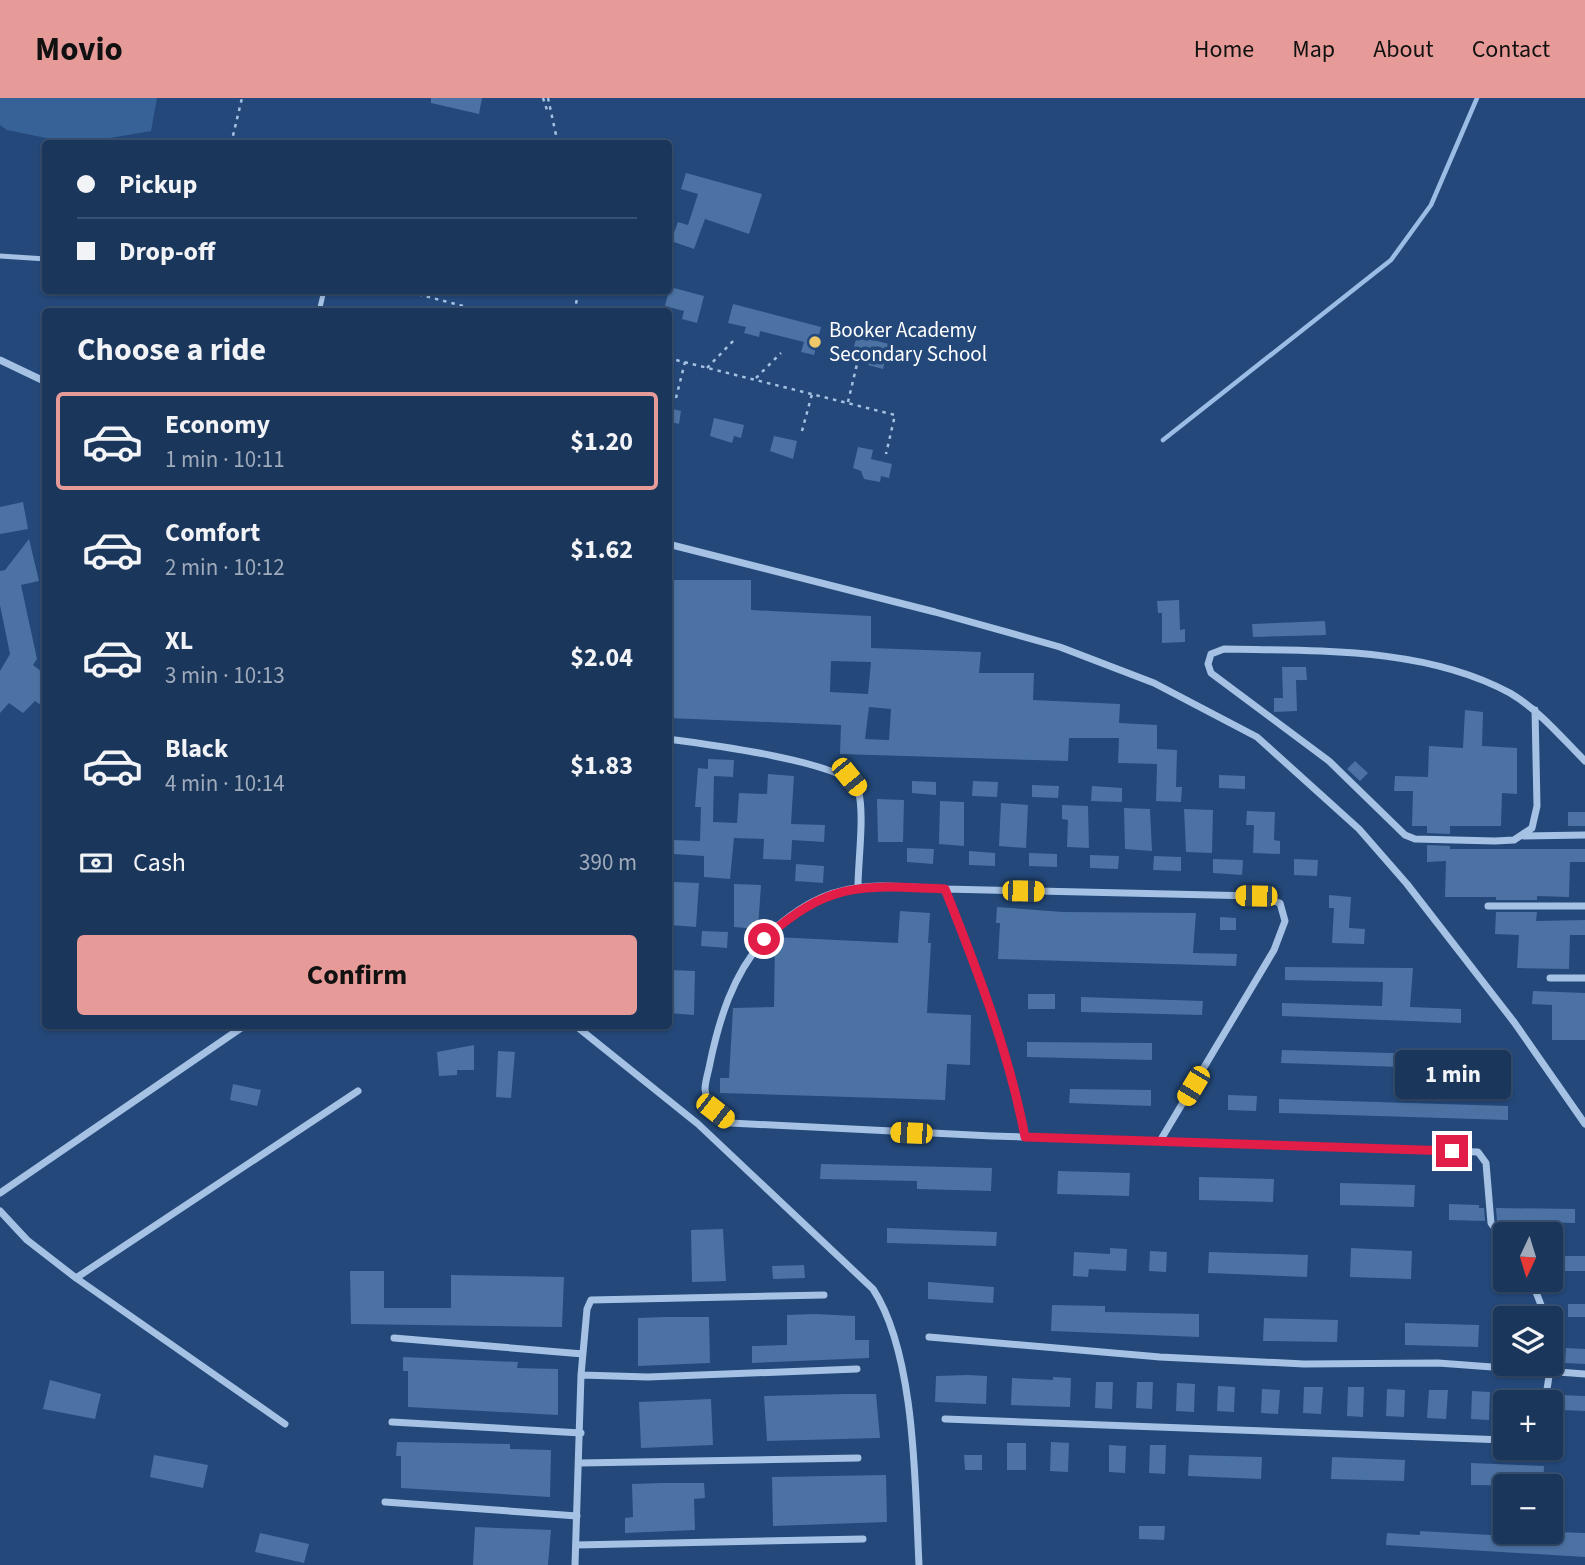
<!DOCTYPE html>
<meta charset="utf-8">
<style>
:root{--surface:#1a365b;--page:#233e61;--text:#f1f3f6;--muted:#9fabbb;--line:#385071;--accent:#e69b98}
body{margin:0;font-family:"Source Sans 3",sans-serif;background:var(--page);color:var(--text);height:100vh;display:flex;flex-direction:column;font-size:26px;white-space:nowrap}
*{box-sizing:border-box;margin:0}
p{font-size:23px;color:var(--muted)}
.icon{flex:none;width:38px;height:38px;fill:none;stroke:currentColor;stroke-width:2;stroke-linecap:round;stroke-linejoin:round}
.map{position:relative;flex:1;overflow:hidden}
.sheet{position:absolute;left:42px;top:210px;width:630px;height:721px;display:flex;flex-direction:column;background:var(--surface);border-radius:7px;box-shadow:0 2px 5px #0004,0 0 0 2px var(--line)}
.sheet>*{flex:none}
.top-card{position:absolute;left:42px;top:42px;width:630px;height:154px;border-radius:7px;box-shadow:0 2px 5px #0004,0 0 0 2px var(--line);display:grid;align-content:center;height:154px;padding:0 35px;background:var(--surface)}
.needle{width:46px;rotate:184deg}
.fabs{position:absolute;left:1493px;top:1124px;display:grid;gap:14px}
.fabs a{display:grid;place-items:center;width:70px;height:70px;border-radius:7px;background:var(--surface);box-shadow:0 2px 5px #0004,0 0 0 2px var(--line);font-size:35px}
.end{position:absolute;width:32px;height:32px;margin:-16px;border:9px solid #e11d48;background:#fff;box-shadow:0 0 0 4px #fff}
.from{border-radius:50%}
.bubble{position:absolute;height:49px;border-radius:7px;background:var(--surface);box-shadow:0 2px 5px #0004,0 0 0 2px var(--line);font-size:23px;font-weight:700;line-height:49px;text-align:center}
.car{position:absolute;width:21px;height:42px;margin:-21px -10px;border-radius:9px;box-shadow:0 0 5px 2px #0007;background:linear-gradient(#f5c518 24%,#345 0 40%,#f5c518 0 76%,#345 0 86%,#f5c518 0)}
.top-card b{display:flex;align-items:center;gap:24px;height:66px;font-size:26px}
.top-card b+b{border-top:2px solid var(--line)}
.top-card i{width:18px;height:18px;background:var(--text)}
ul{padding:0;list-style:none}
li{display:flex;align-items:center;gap:21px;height:98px;margin:0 14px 10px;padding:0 21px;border:4px solid transparent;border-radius:7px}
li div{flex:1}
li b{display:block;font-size:26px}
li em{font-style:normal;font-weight:700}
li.on{border-color:var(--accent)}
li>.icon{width:63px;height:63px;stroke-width:1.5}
h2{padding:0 35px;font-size:32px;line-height:84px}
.pay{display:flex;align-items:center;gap:18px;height:77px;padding:0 35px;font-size:26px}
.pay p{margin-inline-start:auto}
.action{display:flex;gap:14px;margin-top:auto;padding:14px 35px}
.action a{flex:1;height:80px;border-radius:7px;background:var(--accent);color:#111;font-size:28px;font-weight:700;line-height:80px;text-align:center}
header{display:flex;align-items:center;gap:42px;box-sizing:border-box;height:98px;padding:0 35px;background:var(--accent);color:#111}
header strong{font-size:33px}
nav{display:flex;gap:38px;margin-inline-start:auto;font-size:24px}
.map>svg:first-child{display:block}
.green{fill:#376297}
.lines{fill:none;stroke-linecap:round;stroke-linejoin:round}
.stream{stroke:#9abce5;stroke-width:4.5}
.building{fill:#4b72a3;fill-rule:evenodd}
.path{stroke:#a5c1e4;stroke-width:2.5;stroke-dasharray:3.5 5;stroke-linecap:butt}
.service{stroke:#a5c1e4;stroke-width:5}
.minor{stroke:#a5c1e4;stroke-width:7}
.route{stroke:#e11d48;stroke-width:9}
.poi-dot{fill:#efc969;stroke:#234879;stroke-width:2.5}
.labels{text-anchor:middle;stroke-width:7;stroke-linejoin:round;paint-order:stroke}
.poi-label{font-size:21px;fill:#fff;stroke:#234879;text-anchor:start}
</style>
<header>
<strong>Movio</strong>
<nav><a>Home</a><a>Map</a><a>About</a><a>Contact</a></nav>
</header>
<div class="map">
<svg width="1585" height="1467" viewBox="0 0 1585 1467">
<rect width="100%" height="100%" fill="#234879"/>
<path class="green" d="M0 0H157L151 33 75 46 7 32 0 27Z"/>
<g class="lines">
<path class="stream" d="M1163 342 1391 162 1431 107 1477 0"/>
</g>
<path class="building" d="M431 0H482L479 16 431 5Z
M686 75 762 96 749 136 705 121 694 151 671 143 678 124 688 127 698 96 681 91Z
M670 189 704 198 697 225 682 221 684 213 665 208Z
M733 206 821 229 814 257 801 254 804 244 760 233 759 239 744 235 746 229 728 225Z
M857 238 889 246 883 271 868 267 870 260 852 255Z
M668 310 681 313 679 326 668 323Z
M714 320 744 327 741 340 734 338 732 345 710 338Z
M774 338 797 343 793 361 770 353Z
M858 349 873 352 871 361 892 366 889 380 881 378 880 384 864 381 861 373 853 370Z
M23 404 28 431 0 436V409Z
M29 441 39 483 21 487 37 561 33 567 46 577V611L35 603 23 615 9 605 0 615V573L10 556 0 507V473L5 472Z
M668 482H751V512L871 518V550L981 554 979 575H1034L1033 602 1120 606 1119 625 1157 627V651L1177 652 1176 689H1182L1181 704 1156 703 1157 666 1118 665 1119 640H1069L1068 663 840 656 841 627 668 620ZM831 563 871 564 868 596 830 594ZM869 609 891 611 889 642 865 641Z
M1179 502 1180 532 1185 531V544L1162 545V515H1158L1157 503Z
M1325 523 1326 537 1253 539 1252 526Z
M1282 569H1306L1307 582H1296L1297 613 1274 614V600H1283Z
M1465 612 1483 614 1482 648 1517 650V696L1502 695 1501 728H1450V736L1427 735V728H1412L1413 693H1394L1395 678 1428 679 1429 648 1463 650Z
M708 661 734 662 733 679 714 678 713 724 737 725 739 695 767 696 768 676 794 678 791 726 825 727 824 744 792 742 791 762 763 761 764 741 734 740 730 781 704 779V758L673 756V742L700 743 701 709H695L698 670 708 671Z
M1355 663 1368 675 1360 683 1347 671Z
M1219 677 1245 678V691L1219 690Z
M912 683 936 684V697L912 695Z
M973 683 998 684 997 699 972 698Z
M1032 687 1059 688 1058 700 1032 699Z
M1092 688 1122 690V704L1091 703Z
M877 701 904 702 903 744H878Z
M940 703 964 704V748L939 746Z
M1001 705 1028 707 1026 750 999 748Z
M1062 707 1088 708 1089 750 1067 749 1068 722 1062 721Z
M1124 710 1150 711 1152 753 1125 751Z
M1184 711 1213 712 1212 755 1186 754Z
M1247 713 1275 714 1274 742 1280 743V756L1253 755 1254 727H1246Z
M1568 714H1585V728H1568Z
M1427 747 1450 748V751H1585V764H1570L1569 799 1537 798V802H1496V799H1445L1446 763 1427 764Z
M907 750 934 751 933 766 907 764Z
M969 753 995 755V768L969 767Z
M1029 755 1057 756V769L1029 768Z
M1090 757 1119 758 1118 771 1090 770Z
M1154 758 1181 759V773L1153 772Z
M1213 761 1243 762 1242 777 1213 775Z
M1294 761 1318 762 1317 778 1294 777Z
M796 766 824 768 823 785 795 783Z
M674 784 699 785 696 829 670 827Z
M734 786 761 787 758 831 734 829Z
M1329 797 1351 799 1349 830 1365 831 1364 846 1332 845 1334 810H1329Z
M997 809 1063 814 1196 815 1193 855 1237 856 1236 868 998 861 1000 825H996Z
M900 813 930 815 928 845H931L927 915 971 917 970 967 947 966 945 1002 720 995V980H729L733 910 774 909 775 839 898 845Z
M1496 814H1537L1536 823 1585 822V837H1570L1569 871 1517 870 1519 837 1495 836Z
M1220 819 1236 820V832H1220Z
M702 833 728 834 727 850 701 848Z
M1285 869 1413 870 1410 909 1461 911V925L1282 918V905L1382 908 1383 884 1285 882Z
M670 872 695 873 694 917 668 915Z
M1533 893 1585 895V942H1552V907L1532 906Z
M1028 896H1055V911H1028Z
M1081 899 1203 903 1202 917 1081 914Z
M1027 944 1152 945V962L1027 959Z
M474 947V972H457V977L439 978 437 954Z
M1282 952 1461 957 1460 971 1281 965Z
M498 953 515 954 511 1000 496 999Z
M233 986 261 992 257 1008 230 1002Z
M1070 991 1151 992V1008L1069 1005Z
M1228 997 1257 998 1256 1013 1228 1012Z
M1279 1001 1508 1008V1022L1279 1015Z
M821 1066 992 1070 991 1093 917 1091V1083L820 1081Z
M1058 1073 1130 1075 1129 1098 1057 1096Z
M1199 1079 1274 1081 1273 1104 1199 1102Z
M1340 1085 1415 1087 1414 1109 1340 1107Z
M1449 1106 1479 1107V1110H1484L1485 1123 1449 1122Z
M1496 1110 1575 1111V1125L1497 1123Z
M887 1130 997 1134 996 1148 887 1145Z
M723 1131 726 1183 692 1184 691 1132Z
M1110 1150 1127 1151 1126 1173 1089 1171 1088 1179 1073 1178 1074 1154 1110 1156Z
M1351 1150 1412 1153 1411 1181 1350 1179Z
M1150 1153 1167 1154 1166 1174 1149 1173Z
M1209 1154 1308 1157 1307 1179 1208 1175Z
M1559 1158H1585V1173H1559Z
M804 1167 805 1180 773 1181 772 1168Z
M350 1173H384V1210H451V1177L564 1179 562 1229 351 1226Z
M928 1184 994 1189 993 1205 928 1201Z
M1568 1206H1585V1219H1568Z
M1052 1207 1105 1208V1214L1199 1216V1239L1051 1233Z
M814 1216 855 1218V1242H869V1260L752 1265V1248L787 1247V1217Z
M665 1219H709L710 1265 638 1268V1220Z
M1264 1220 1338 1222 1337 1244 1263 1243Z
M1405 1225 1479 1227 1478 1249 1405 1247Z
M1566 1250 1585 1251V1266L1565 1265Z
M403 1259 518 1264 517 1270 558 1271V1317L408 1309V1273H403Z
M968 1277 987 1278 986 1306 935 1304 936 1278Z
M1053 1279 1071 1280 1070 1309 1011 1307 1012 1280 1053 1282Z
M50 1282 101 1296 95 1321 43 1311Z
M1096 1284H1113L1112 1311 1095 1310Z
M1137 1284H1153L1152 1311 1136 1310Z
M1177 1285 1195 1286 1194 1314 1176 1313Z
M1218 1288 1235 1289 1234 1314 1217 1313Z
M1304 1289H1323L1321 1316 1303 1315Z
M1348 1289H1364L1363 1319 1347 1318Z
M1262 1291 1280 1292 1278 1316 1261 1315Z
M1387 1291 1405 1292 1404 1319 1386 1318Z
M1429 1292H1448L1446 1321 1427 1320Z
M1472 1293 1490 1294 1489 1322 1471 1321Z
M845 1296H876L880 1340 767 1343 764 1298Z
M1562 1297 1585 1298V1313L1562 1312Z
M711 1301 713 1347 641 1350 639 1304Z
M397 1344 510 1346V1351L551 1352 550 1399 401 1390V1358H396Z
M1051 1344 1069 1345 1068 1374 1050 1373Z
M1007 1345H1026V1372H1007Z
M1109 1347 1126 1348 1125 1375 1109 1374Z
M1150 1347H1166L1165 1376 1149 1375Z
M154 1357 208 1367 203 1390 150 1379Z
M964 1357H982V1372H965Z
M1189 1357 1262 1359 1261 1381 1188 1378Z
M1332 1359 1405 1362 1404 1383 1331 1381Z
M1471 1365 1544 1368 1543 1388 1471 1387Z
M886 1377 887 1424 773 1428 772 1379Z
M662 1385H704L705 1400 694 1401 695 1432 625 1435V1420L633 1419 632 1386Z
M1139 1428H1165L1164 1442 1139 1441Z
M475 1429 551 1432 548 1467H473Z
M1420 1433 1526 1439V1433L1585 1435V1459L1386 1447 1387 1435 1420 1437Z
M260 1435 309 1446 304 1465 255 1454Z"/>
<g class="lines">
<path class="path" d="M543 0 548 15
M548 0 558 46
M231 46 242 0
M402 192 486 214
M575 214 578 192
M668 260 895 317 886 356
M707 270 734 242
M756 280 781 255
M676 300 685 264
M848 304 857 266
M802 333 812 296"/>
<path class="service" d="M0 158 46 161
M376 192 386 195
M319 214 324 192"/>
<path class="minor" d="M0 262 46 284
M668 446 935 514 1060 549 1154 585 1257 639 1359 731 1407 786 1514 924 1585 1026
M1535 612 1537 708 1532 730 1514 742 1495 743 1415 741 1405 737 1329 663 1211 575 1208 566 1211 556 1224 551C1318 553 1425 549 1510 595 1539 612 1562 640 1585 663
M668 641C699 645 849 664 858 691 865 716 858 762 858 789
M1524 738 1585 737
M945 791 1256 798 1280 805 1285 823 1274 852 1160 1043
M1488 808H1585
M1550 880H1585
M576 928 698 1026 873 1191C916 1257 915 1389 919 1467
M1025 1039C1009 954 977 871 945 791 905 789 861 782 823 799 802 808 778 825 763 843 733 876 719 922 710 965 709 972 705 983 705 991 706 1006 719 1016 730 1025L992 1038 1478 1054 1486 1065 1491 1125 1505 1143
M0 1095 244 928
M0 1113 27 1142 76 1180 285 1326
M76 1180 358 993
M1531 1181 1546 1220
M929 1239 1160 1259 1304 1266 1438 1265 1585 1276
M394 1240 583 1256
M581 1277 648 1279 857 1271
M1545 1304 1550 1272V1234
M945 1321 1505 1342
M392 1324 581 1335
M580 1365 858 1360
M385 1404 577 1418
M576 1447 863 1441
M575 1467 581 1277 587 1211 591 1202 824 1197"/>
</g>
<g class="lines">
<path class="route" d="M764 841C829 783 862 787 945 791 977 871 1009 954 1025 1039L1452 1053"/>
</g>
<circle class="poi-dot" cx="815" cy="244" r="7"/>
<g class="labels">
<g class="poi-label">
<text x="829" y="239">Booker Academy<tspan x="829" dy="24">Secondary School</tspan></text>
</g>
</g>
</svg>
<div class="fabs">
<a><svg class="needle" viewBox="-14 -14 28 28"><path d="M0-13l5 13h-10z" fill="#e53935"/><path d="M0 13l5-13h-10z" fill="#9fabbb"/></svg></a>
<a><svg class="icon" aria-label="layers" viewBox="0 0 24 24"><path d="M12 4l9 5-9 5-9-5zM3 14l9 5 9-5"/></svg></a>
<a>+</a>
<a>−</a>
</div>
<i class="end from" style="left:764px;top:841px"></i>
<i class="end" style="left:1452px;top:1053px"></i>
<div class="bubble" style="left:1395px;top:952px;width:116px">1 min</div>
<i class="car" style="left:849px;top:679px;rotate:141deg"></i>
<i class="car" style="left:1023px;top:793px;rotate:91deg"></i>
<i class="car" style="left:1256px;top:798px;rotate:271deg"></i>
<i class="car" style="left:1193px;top:988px;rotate:211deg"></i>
<i class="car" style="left:715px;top:1013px;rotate:128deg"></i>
<i class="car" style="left:911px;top:1035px;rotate:272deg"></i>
<div class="top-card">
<b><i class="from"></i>Pickup</b>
<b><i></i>Drop-off</b>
</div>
<section class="sheet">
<h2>Choose a ride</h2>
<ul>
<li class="on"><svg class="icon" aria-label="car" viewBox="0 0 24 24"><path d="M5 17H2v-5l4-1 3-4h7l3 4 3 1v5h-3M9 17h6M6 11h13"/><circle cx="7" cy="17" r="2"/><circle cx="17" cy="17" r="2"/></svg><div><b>Economy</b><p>1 min · 10:11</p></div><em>$1.20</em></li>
<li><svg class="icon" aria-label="car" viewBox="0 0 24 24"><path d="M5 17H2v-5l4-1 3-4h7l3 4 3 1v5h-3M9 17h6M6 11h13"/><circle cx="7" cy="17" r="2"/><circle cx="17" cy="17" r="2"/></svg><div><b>Comfort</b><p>2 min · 10:12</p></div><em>$1.62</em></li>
<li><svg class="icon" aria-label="car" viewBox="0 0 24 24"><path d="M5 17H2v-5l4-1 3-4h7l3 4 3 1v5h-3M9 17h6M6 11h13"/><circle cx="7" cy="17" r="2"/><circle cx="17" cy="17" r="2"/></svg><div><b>XL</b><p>3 min · 10:13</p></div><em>$2.04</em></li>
<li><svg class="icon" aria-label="car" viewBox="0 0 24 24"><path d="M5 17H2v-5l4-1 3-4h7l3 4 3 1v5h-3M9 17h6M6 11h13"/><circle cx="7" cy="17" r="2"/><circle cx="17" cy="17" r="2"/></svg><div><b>Black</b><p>4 min · 10:14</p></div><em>$1.83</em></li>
</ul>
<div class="pay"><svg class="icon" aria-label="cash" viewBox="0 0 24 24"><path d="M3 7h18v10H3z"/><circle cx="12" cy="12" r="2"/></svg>Cash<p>390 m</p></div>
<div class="action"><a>Confirm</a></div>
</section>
</div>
